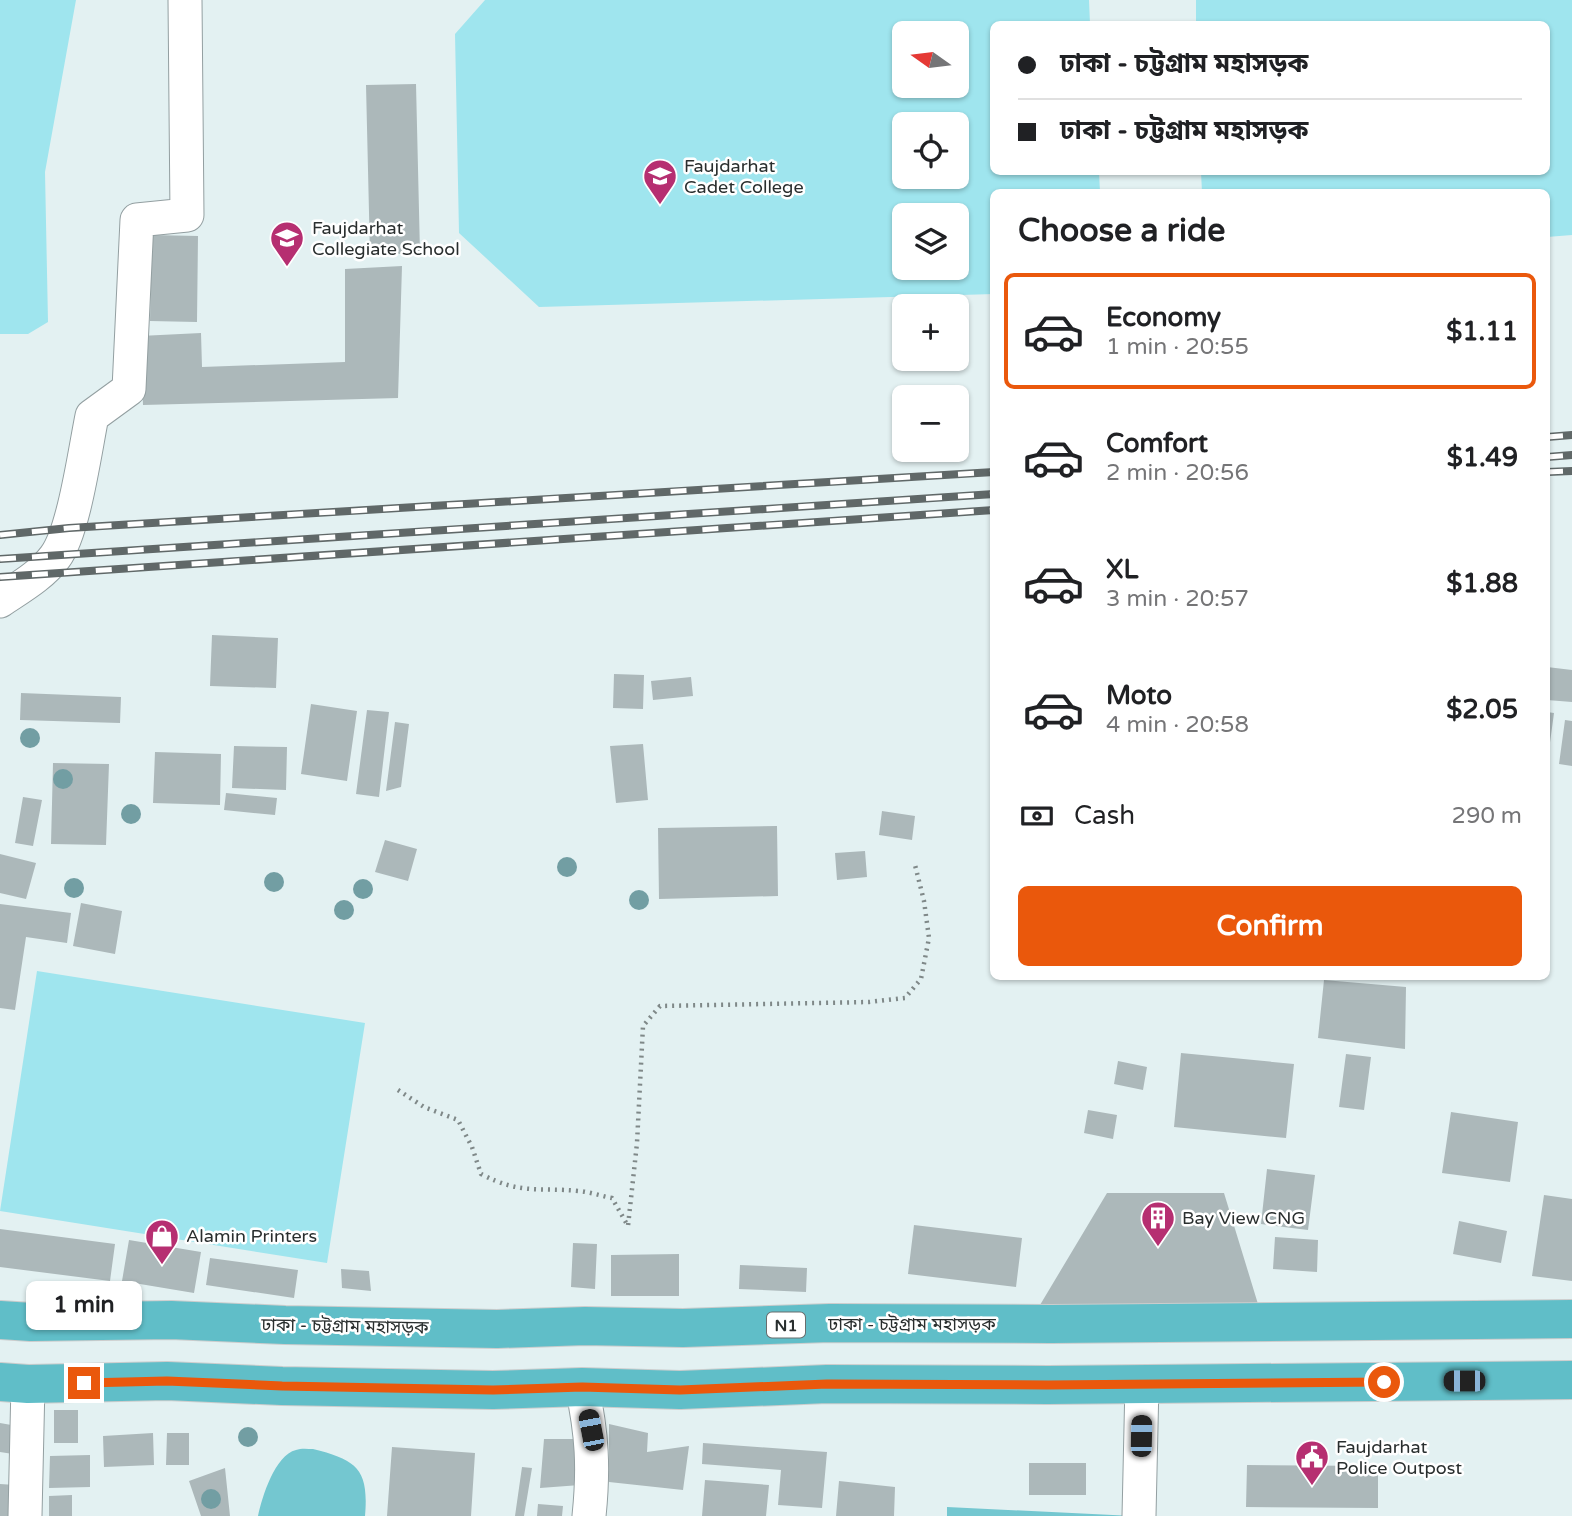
<!DOCTYPE html>
<meta charset="utf-8">
<style>
:root{--surface:#fff;--page:#f2f2f2;--text:#202124;--muted:#757577;--line:#e0e0e0;--accent:#ea580c}
body{margin:0;font-family:"Varela Round","Noto Sans Bengali",sans-serif;background:var(--page);color:var(--text);height:100vh;display:flex;flex-direction:column;font-size:26px;white-space:nowrap}
*{box-sizing:border-box;margin:0}
p{font-size:23px;color:var(--muted)}
.icon{flex:none;width:38px;height:38px;fill:none;stroke:currentColor;stroke-width:2;stroke-linecap:round;stroke-linejoin:round}
.map{position:relative;flex:1;overflow:hidden}
.side{position:absolute;left:990px;top:189px;width:560px;height:791px;display:flex;flex-direction:column;background:var(--surface);border-radius:10px;box-shadow:0 2px 5px #0004}
.side>*{flex:none}
.banner{position:absolute;left:990px;top:21px;width:560px;height:154px;border-radius:10px;box-shadow:0 2px 5px #0004;display:grid;align-content:center;height:154px;padding:0 28px;background:var(--surface)}
.needle{width:46px;rotate:284deg}
.tools{position:absolute;left:892px;top:21px;display:grid;gap:14px}
.tools a{display:grid;place-items:center;width:77px;height:77px;border-radius:10px;background:var(--surface);box-shadow:0 2px 5px #0004;font-size:35px}
.end{position:absolute;width:32px;height:32px;margin:-16px;border:9px solid #ea580c;background:#fff;box-shadow:0 0 0 4px #fff}
.from{border-radius:50%}
.bubble{position:absolute;height:49px;border-radius:10px;background:var(--surface);box-shadow:0 2px 5px #0004;font-size:23px;font-weight:700;line-height:49px;text-align:center}
.car{position:absolute;width:21px;height:42px;margin:-21px -10px;border-radius:9px;box-shadow:0 0 5px 2px #0007;background:linear-gradient(#222 24%,#8ab4d8 0 40%,#222 0 76%,#8ab4d8 0 86%,#222 0)}
.banner b{display:flex;align-items:center;gap:24px;height:66px;font-size:26px}
.banner b+b{border-top:2px solid var(--line)}
.banner i{width:18px;height:18px;background:var(--text)}
ul{padding:0;list-style:none}
li{display:flex;align-items:center;gap:21px;height:116px;margin:0 14px 10px;padding:0 14px;border:4px solid transparent;border-radius:10px}
li div{flex:1}
li b{display:block;font-size:26px}
li em{font-style:normal;font-weight:700}
li.active{border-color:var(--accent)}
li>.icon{width:63px;height:63px;stroke-width:1.5}
h2{padding:0 28px;font-size:32px;line-height:84px}
.pay{display:flex;align-items:center;gap:18px;height:77px;padding:0 28px;font-size:26px}
.pay p{margin-inline-start:auto}
.button{display:flex;gap:14px;margin-top:auto;padding:14px 28px}
.button a{flex:1;height:80px;border-radius:10px;background:var(--accent);color:#fff;font-size:28px;font-weight:700;line-height:80px;text-align:center}
.map>svg:first-child{display:block}
.green{fill:#9fe5ee;fill-rule:evenodd}
.water{fill:#74c7d0}
.building{fill:#acb8ba}
.lines{fill:none;stroke-linecap:round;stroke-linejoin:round}
.minor-casing{stroke:#939fa1;stroke-width:35}
.trunk-casing{stroke:#cccdcd;stroke-width:40}
.path{stroke:#7f8888;stroke-width:4.5;stroke-dasharray:2 5;stroke-linecap:butt}
.minor{stroke:#fff;stroke-width:33}
.trunk{stroke:#60bec8;stroke-width:38}
.rail-casing{stroke:#606868;stroke-width:8}
.rail{stroke:#fff;stroke-width:5;stroke-dasharray:16;stroke-linecap:butt}
.tree{fill:#729ea3}
.route{stroke:#ea580c;stroke-width:9}
.labels{text-anchor:middle;stroke-width:5;stroke-linejoin:round;paint-order:stroke}
.shield{fill:#fff;stroke:#696d6d;stroke-width:2}
.shield-label{font-size:16px;font-weight:bold;fill:#292e2e}
.poi-label{font-size:18px;fill:#292e2e;stroke:#fff;text-anchor:start}
.street-label{font-size:18px;fill:#292e2e;stroke:#fff}
</style>
<div class="map">
<svg width="1572" height="1516" viewBox="0 0 1572 1516">
<rect width="100%" height="100%" fill="#e3f1f2"/>
<path class="green" d="M0 0H76L45 172 48 322 28 334H0Z
M485 0H1089L1090 24H994V172H1099L1100 192H994V294L539 307 459 233 455 34ZM905 33H957V86H905ZM905 124H957V177H905ZM905 215H957V268H905Z
M1196 0H1572V235L1547 237V192H1202L1201 172H1547V24H1196Z
M37 971 365 1023 327 1263 0 1211Z"/>
<path class="water" d="M313 1449C357 1460 369 1469 365 1516H258C262 1497 275 1455 296 1450 301 1448 308 1449 313 1449Z
M947 1507 1133 1516H947Z"/>
<path class="building" d="M416 84 420 253 370 255 366 85Z
M152 235 198 236 197 322 150 321Z
M402 266 398 398 143 405 140 336 201 333 202 367 345 362V269Z
M212 635 278 638 276 688 210 686Z
M1547 667 1572 670V702L1547 700Z
M614 674 644 675 643 709 613 708Z
M691 677 693 696 653 700 651 681Z
M21 693 121 697 120 723 20 720Z
M311 704 357 711 347 781 301 774Z
M367 710 389 712 379 797 356 794Z
M1547 712 1554 713 1549 750H1547Z
M1565 720 1572 721V766L1559 764Z
M395 722 409 724 401 787 386 791Z
M643 744 648 800 616 803 610 746Z
M234 746 287 747 286 790 232 788Z
M155 752 221 754 220 805 153 803Z
M53 763 109 764 106 845 51 844Z
M226 793 277 798 275 815 224 810Z
M23 797 42 800 33 846 15 843Z
M882 811 915 816 912 840 879 835Z
M777 826 778 896 659 899 658 828Z
M385 840 417 849 408 881 375 872Z
M865 851 867 877 837 880 835 853Z
M0 854 36 863 26 899 0 893Z
M81 903 122 911 115 954 73 946Z
M0 904 71 913 67 943 26 937 15 1010 0 1008Z
M1324 980 1406 987 1405 1049 1318 1038Z
M1181 1053 1294 1064 1286 1138 1174 1127Z
M1346 1054 1371 1057 1364 1110 1339 1107Z
M1118 1061 1147 1067 1143 1090 1114 1084Z
M1088 1110 1117 1115 1113 1139 1084 1133Z
M1451 1112 1518 1122 1510 1182 1442 1173Z
M1267 1169 1315 1175 1308 1230 1261 1224Z
M1107 1193H1224L1258 1304 1040 1305Z
M1544 1195 1572 1199V1281L1532 1276Z
M1459 1221 1507 1231 1501 1263 1453 1254Z
M914 1225 1022 1238 1016 1287 908 1274Z
M0 1229 115 1244 110 1281 0 1267Z
M1275 1237 1318 1240 1317 1272 1273 1269Z
M129 1240 201 1252 194 1293 122 1281Z
M573 1243 597 1244 595 1289 571 1287Z
M679 1254V1296H611V1255Z
M210 1258 298 1270 294 1298 206 1285Z
M740 1265 807 1268 806 1292 739 1289Z
M341 1269 369 1271 371 1291 342 1288Z
M54 1410H78V1443H54Z
M0 1423 17 1426 13 1454 0 1452Z
M609 1424 648 1433 647 1452 689 1446 683 1490 609 1482Z
M153 1433 154 1465 104 1467 103 1436Z
M167 1433H189V1465H166Z
M544 1439H578L580 1485 540 1488Z
M703 1443 827 1452 822 1508 778 1505 781 1470 702 1464Z
M392 1447 475 1453 471 1516H387Z
M90 1455V1487L49 1488 50 1456Z
M1029 1463H1086V1495H1029Z
M1247 1465 1378 1466V1508L1246 1507Z
M522 1467 532 1468 524 1516H515Z
M225 1468 230 1516H201L189 1481Z
M705 1480 769 1485 766 1516H702Z
M839 1481 895 1487 894 1516H836Z
M0 1484 15 1485 13 1516H0Z
M72 1495V1516H49V1496Z
M538 1504 563 1506 562 1516H537Z"/>
<g class="lines">
<g class="minor-casing">
<path id="minor" d="M0 601C19 588 41 576 55 557 74 532 85 450 92 416L129 389 137 220 187 215 185 0
M582 1387C592 1434 594 1468 589 1516
M25 1516 28 1384
M1139 1516 1142 1383"/>
</g>
<g class="trunk-casing">
<path id="trunk" d="M0 1320 31 1322 171 1320 285 1325 497 1329 585 1326 683 1328 830 1323 1051 1324 1572 1319
M0 1382 28 1384 167 1381 282 1386 493 1390 582 1387 680 1390 827 1384 1048 1385 1572 1380"/>
</g>
<path class="path" d="M398 1090 424 1107 458 1120 472 1147 481 1174C521 1195 538 1187 579 1191 590 1192 601 1196 612 1198L628 1226 637 1143 643 1026 660 1006 869 1002 905 998 921 979 929 938 924 901 915 865"/>
<use href="#minor" class="minor"/>
<use href="#trunk" class="trunk"/>
<g class="rail-casing">
<path id="rail" d="M1547 437 1572 435
M1547 457 1572 455
M1547 472 1572 471
M0 535 69 528 994 472
M0 559 994 494
M0 577 994 510"/>
</g>
<use href="#rail" class="rail"/>
</g>
<g class="tree">
<circle cx="30" cy="738" r="10"/>
<circle cx="63" cy="779" r="10"/>
<circle cx="131" cy="814" r="10"/>
<circle cx="567" cy="867" r="10"/>
<circle cx="274" cy="882" r="10"/>
<circle cx="74" cy="888" r="10"/>
<circle cx="363" cy="889" r="10"/>
<circle cx="639" cy="900" r="10"/>
<circle cx="344" cy="910" r="10"/>
<circle cx="248" cy="1437" r="10"/>
<circle cx="211" cy="1499" r="10"/>
</g>
<g class="lines">
<path class="route" d="M84 1383 167 1381 282 1386 493 1390 582 1387 680 1390 827 1384 1048 1385 1384 1382"/>
</g>
<defs>
<g id="university-pin" transform="scale(1.75)"><path d="M0 17L-7.5 6A9.5 9.5 0 1 1 7.5 6Z" fill="#b62f71" stroke="#fff"/><path d="M0-5L7-2L0 1L-7-2ZM-4 1L0 2.5L4 1V4Q0 6-4 4Z" fill="#fff"/></g>
<g id="school-pin" transform="scale(1.75)"><path d="M0 17L-7.5 6A9.5 9.5 0 1 1 7.5 6Z" fill="#b62f71" stroke="#fff"/><path d="M0-5L7-2L0 1L-7-2ZM-4 1L0 2.5L4 1V4Q0 6-4 4Z" fill="#fff"/></g>
<g id="building-pin" transform="scale(1.75)"><path d="M0 17L-7.5 6A9.5 9.5 0 1 1 7.5 6Z" fill="#b62f71" stroke="#fff"/><path d="M-4-6H4V6H1V3H-1V6H-4ZM-2.5-4.3h1.7v1.8h-1.7ZM.8-4.3h1.7v1.8H.8ZM-2.5-1h1.7V.8h-1.7ZM.8-1h1.7V.8H.8Z" fill="#fff"/></g>
<g id="shop-pin" transform="scale(1.75)"><path d="M0 17L-7.5 6A9.5 9.5 0 1 1 7.5 6Z" fill="#b62f71" stroke="#fff"/><path d="M-5-2.5h2.3a2.7 3.5 0 0 1 5.4 0H5L5.5 6h-11ZM-1.5-2.5h3a1.5 2.3 0 0 0-3 0Z" fill="#fff"/></g>
<g id="civic-pin" transform="scale(1.75)"><path d="M0 17L-7.5 6A9.5 9.5 0 1 1 7.5 6Z" fill="#b62f71" stroke="#fff"/><path d="M-.6-6.5H3V-4.5H.6V-3L4-1V1h2V6H-6V1h2V-1L-.6-3ZM-1.2 2.5V6h2.4V2.5Z" fill="#fff"/></g>
</defs>
<g fill-rule="evenodd">
<use href="#university-pin" x="660" y="176"/>
<use href="#school-pin" x="287" y="238"/>
<use href="#building-pin" x="1158" y="1218"/>
<use href="#shop-pin" x="162" y="1236"/>
<use href="#civic-pin" x="1312" y="1457"/>
</g>
<g class="labels">
<rect class="shield" x="767" y="1312.5" width="38" height="25" rx="5"/>
<g class="shield-label">
<text x="786" y="1331">N1</text>
</g>
<g class="poi-label">
<text x="684" y="172">Faujdarhat<tspan x="684" dy="21">Cadet College</tspan></text>
<text x="312" y="234">Faujdarhat<tspan x="312" dy="21">Collegiate School</tspan></text>
<text x="1182" y="1224">Bay View CNG</text>
<text x="186" y="1242">Alamin Printers</text>
<text x="1336" y="1453">Faujdarhat<tspan x="1336" dy="21">Police Outpost</tspan></text>
</g>
<g class="street-label">
<text x="912" y="1330">ঢাকা - চট্টগ্রাম মহাসড়ক</text>
<text transform="translate(345 1326) rotate(1)" y="6">ঢাকা - চট্টগ্রাম মহাসড়ক</text>
</g>
</g>
</svg>
<div class="tools">
<a><svg class="needle" viewBox="-14 -14 28 28"><path d="M0-13l5 13h-10z" fill="#e53935"/><path d="M0 13l5-13h-10z" fill="#757577"/></svg></a>
<a><svg class="icon" aria-label="locate" viewBox="0 0 24 24"><circle cx="12" cy="12" r="6"/><path d="M12 2v4M12 18v4M2 12h4M18 12h4"/></svg></a>
<a><svg class="icon" aria-label="layers" viewBox="0 0 24 24"><path d="M12 4l9 5-9 5-9-5zM3 14l9 5 9-5"/></svg></a>
<a>+</a>
<a>−</a>
</div>
<i class="end from" style="left:1384px;top:1382px"></i>
<i class="end" style="left:84px;top:1383px"></i>
<div class="bubble" style="left:26px;top:1281px;width:116px">1 min</div>
<i class="car" style="left:1464px;top:1381px;rotate:270deg"></i>
<i class="car" style="left:591px;top:1430px;rotate:349deg"></i>
<i class="car" style="left:1141px;top:1436px;rotate:1deg"></i>
<div class="banner">
<b><i class="from"></i>ঢাকা - চট্টগ্রাম মহাসড়ক</b>
<b><i></i>ঢাকা - চট্টগ্রাম মহাসড়ক</b>
</div>
<section class="side">
<h2>Choose a ride</h2>
<ul>
<li class="active"><svg class="icon" aria-label="car" viewBox="0 0 24 24"><path d="M5 17H2v-5l4-1 3-4h7l3 4 3 1v5h-3M9 17h6M6 11h13"/><circle cx="7" cy="17" r="2"/><circle cx="17" cy="17" r="2"/></svg><div><b>Economy</b><p>1 min · 20:55</p></div><em>$1.11</em></li>
<li><svg class="icon" aria-label="car" viewBox="0 0 24 24"><path d="M5 17H2v-5l4-1 3-4h7l3 4 3 1v5h-3M9 17h6M6 11h13"/><circle cx="7" cy="17" r="2"/><circle cx="17" cy="17" r="2"/></svg><div><b>Comfort</b><p>2 min · 20:56</p></div><em>$1.49</em></li>
<li><svg class="icon" aria-label="car" viewBox="0 0 24 24"><path d="M5 17H2v-5l4-1 3-4h7l3 4 3 1v5h-3M9 17h6M6 11h13"/><circle cx="7" cy="17" r="2"/><circle cx="17" cy="17" r="2"/></svg><div><b>XL</b><p>3 min · 20:57</p></div><em>$1.88</em></li>
<li><svg class="icon" aria-label="car" viewBox="0 0 24 24"><path d="M5 17H2v-5l4-1 3-4h7l3 4 3 1v5h-3M9 17h6M6 11h13"/><circle cx="7" cy="17" r="2"/><circle cx="17" cy="17" r="2"/></svg><div><b>Moto</b><p>4 min · 20:58</p></div><em>$2.05</em></li>
</ul>
<div class="pay"><svg class="icon" aria-label="cash" viewBox="0 0 24 24"><path d="M3 7h18v10H3z"/><circle cx="12" cy="12" r="2"/></svg>Cash<p>290 m</p></div>
<div class="button"><a>Confirm</a></div>
</section>
</div>
